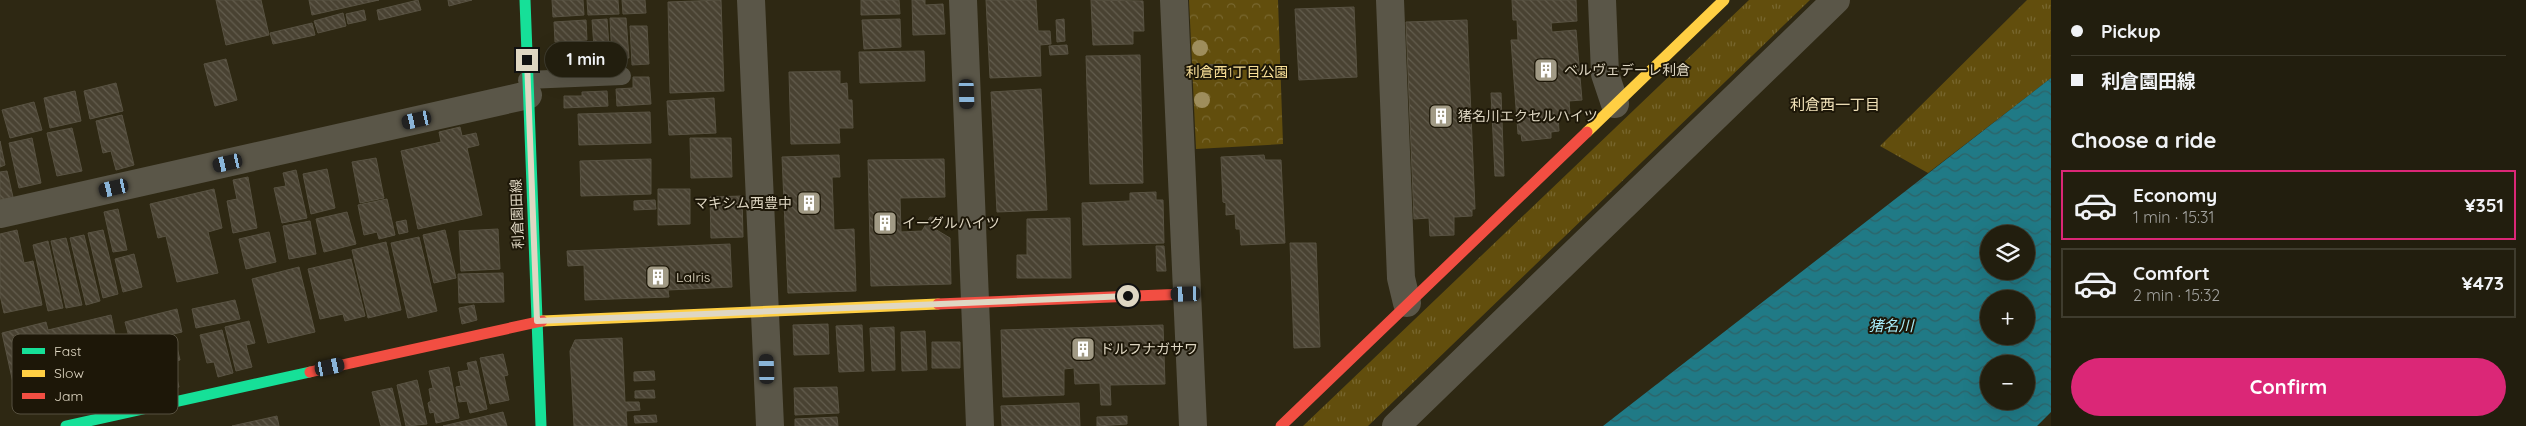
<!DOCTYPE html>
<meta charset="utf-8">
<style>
:root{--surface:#221e0e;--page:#2a2717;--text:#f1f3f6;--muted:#a2a29e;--line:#3f3c2e;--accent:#db2777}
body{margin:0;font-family:Quicksand,"Noto Sans JP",sans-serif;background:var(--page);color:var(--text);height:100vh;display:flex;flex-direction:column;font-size:19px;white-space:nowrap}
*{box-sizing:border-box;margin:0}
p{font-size:16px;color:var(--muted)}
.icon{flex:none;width:28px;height:28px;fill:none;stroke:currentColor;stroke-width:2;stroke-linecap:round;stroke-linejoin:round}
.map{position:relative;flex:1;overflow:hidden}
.side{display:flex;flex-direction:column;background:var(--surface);width:475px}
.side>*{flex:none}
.banner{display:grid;align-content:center;height:110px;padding:0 20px;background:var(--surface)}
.fabs{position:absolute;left:1980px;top:225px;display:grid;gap:10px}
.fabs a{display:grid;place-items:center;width:55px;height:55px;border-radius:50%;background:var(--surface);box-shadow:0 5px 20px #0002,0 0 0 1px var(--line);font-size:25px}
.end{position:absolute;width:22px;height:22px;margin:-11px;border:6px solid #dfd7c3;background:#111;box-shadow:0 0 0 2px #111}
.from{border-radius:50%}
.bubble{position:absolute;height:35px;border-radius:18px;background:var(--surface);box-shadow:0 5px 20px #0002,0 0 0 1px var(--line);font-size:16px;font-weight:800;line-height:35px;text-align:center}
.car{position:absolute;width:15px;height:30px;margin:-15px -8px;border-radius:6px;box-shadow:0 0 4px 1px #0007;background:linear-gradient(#222 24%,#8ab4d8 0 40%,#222 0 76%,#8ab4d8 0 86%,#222 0)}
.banner b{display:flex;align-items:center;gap:18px;height:48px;font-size:19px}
.banner b+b{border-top:1px solid var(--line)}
.banner i{width:12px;height:12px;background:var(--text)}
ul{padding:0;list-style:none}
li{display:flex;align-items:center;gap:15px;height:70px;margin:0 10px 8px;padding:0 10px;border:2px solid var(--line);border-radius:0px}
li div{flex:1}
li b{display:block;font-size:19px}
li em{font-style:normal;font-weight:800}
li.active{border-color:var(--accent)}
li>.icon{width:45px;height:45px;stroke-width:1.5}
h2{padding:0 20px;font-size:22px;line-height:60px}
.button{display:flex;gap:10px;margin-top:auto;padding:10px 20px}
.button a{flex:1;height:58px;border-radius:30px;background:var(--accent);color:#fff;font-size:20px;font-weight:800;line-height:58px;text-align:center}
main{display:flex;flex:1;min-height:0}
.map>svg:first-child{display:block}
.grass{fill:url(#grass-tufts)}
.park{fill:url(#park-crowns)}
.water{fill:url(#water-waves);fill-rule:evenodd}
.building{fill:url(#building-back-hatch);stroke:#585242}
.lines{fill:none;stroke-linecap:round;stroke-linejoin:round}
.lane{stroke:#5a5648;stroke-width:18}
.street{stroke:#5a5648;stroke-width:28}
.fast{stroke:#16e098;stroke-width:11}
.slow{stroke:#ffcf43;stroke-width:11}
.jam{stroke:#f24e42;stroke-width:11}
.tree{fill:#9e8d5c}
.route{stroke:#dfd7c3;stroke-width:6}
.labels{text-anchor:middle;stroke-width:4;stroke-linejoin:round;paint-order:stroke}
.poi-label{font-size:14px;fill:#dfd7c3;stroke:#1d1708;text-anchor:start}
.park-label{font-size:14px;fill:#fae098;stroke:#1d1708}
.street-label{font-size:14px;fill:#dfd7c3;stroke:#1d1708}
.neighbourhood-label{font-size:15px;fill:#f1e2b9;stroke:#1d1708}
.water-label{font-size:15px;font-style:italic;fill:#a8edfa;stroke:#1d1708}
.key{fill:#1d1708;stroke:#575140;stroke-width:1}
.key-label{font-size:14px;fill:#dfd7c3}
</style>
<main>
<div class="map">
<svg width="2051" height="426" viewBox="0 0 2051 426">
<defs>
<pattern id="grass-tufts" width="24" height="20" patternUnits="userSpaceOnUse" patternTransform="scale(1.25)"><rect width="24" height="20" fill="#624e0d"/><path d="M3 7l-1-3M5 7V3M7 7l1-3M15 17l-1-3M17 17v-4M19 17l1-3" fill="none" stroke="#78672f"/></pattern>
<pattern id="park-crowns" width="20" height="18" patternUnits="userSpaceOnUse" patternTransform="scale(1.25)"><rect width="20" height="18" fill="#624e0d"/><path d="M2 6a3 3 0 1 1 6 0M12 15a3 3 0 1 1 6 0" fill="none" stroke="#78672f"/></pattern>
<pattern id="water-waves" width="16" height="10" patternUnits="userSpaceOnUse" patternTransform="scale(1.25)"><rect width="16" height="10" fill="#207a86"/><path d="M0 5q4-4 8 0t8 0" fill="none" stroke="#2e6368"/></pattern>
<pattern id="building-back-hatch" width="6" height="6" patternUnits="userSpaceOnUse" patternTransform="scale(1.25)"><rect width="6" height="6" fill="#494232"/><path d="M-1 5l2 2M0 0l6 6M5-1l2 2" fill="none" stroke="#635d4e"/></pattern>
</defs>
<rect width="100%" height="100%" fill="#2e2813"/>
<path class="grass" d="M1749 0H1810L1368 426H1303Z
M2027 0H2051V78L1928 173 1880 146Z"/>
<path class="park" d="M1189 0H1278L1283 144 1196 149Z"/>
<path class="water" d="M2051 78V412L2037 426H1603ZM1989 234H2026V271H1989ZM1989 299H2026V336H1989ZM1989 364H2026V401H1989Z"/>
<path class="building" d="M216 0H261L269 35 226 45Z
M309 0H379L312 15Z
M418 0 421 10 379 20 377 10Z
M448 0H472L449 6Z
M552 0H583L584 15 553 17Z
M587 0H618L619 14 588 15Z
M622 0H645L646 13 623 14Z
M721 0 724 91 670 93 668 2Z
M861 0H899L900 14 861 15Z
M912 0H925V5L943 4 945 34 913 35Z
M986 0H1036L1038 31H1050L1051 44 1040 45 1041 76 990 78Z
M1091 0 1143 1 1144 31H1133V44L1093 45Z
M1512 0H1576L1577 21 1551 23 1552 32 1576 30 1582 100 1569 101 1570 114 1558 115 1559 131 1551 132V138L1522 141 1521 134H1518L1511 40H1518L1517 20H1513Z
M1354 7 1357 77 1299 80 1295 9Z
M364 10 366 20 348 24 346 14Z
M343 13 346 26 318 33 314 21Z
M610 18H626L629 58 612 59Z
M607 19 610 59 595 61 592 20Z
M900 19 901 47 864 49 862 20Z
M1064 19 1065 41 1057 42 1056 20Z
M586 20 587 40 555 42 554 22Z
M1467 20 1475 209H1472V216L1454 217V235L1430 236 1429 218 1414 219 1406 22Z
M312 23 315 35 273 44 270 33Z
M630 26H647L649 64 632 65Z
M591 43 592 63 562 65 561 45Z
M1067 45 1068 54 1050 55 1049 46Z
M924 51 925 81 860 83 859 52Z
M1140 55 1143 183 1090 184 1086 56Z
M226 59 237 100 215 106 204 64Z
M1220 64 1221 77 1206 79 1204 65Z
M840 71V84L847 83 848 100H852L853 128H839L840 143 791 144 789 72Z
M633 77H649L651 104 617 106 616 89 633 88Z
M116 83 123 111 90 119 84 91Z
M1041 89 1047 210 997 212 991 92Z
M75 91 81 121 50 128 44 98Z
M607 91 608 106 564 108V96H582V92Z
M1491 93H1501L1504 176H1495Z
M714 98 716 133 669 135 667 101Z
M34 102 42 130 10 138 2 110Z
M650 112 651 143 579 145 578 114Z
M122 115 134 165 116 170 111 151 103 153 96 121Z
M460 127 462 136 476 133 479 145 467 148 482 215 418 229 401 151 441 142 439 132Z
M72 128 82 171 57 176 47 133Z
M32 138 41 183 19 188 9 143Z
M690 138H731L732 177 691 178Z
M0 141 5 165 0 167Z
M839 155 840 177H832L834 230 854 229 856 291 788 293 782 157Z
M1264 155 1265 160H1281L1285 243 1241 245 1240 229H1236L1235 214 1226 215V203L1223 202 1221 157Z
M376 158 384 198 360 203 352 162Z
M651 159V194L581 196 580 161Z
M944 159 945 197 900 198 901 232 922 231 930 217 938 218 935 229 950 238 951 284 871 286 868 160Z
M327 169 335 208 311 214 303 174Z
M296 170 307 218 282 223 274 188 286 186 283 173Z
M7 171 13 197 0 200V172Z
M248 177 257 228 233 233 227 201 237 199 233 180Z
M214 189 222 228 208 232 218 273 177 282 166 236 158 238 150 204Z
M658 189H690V224L658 225Z
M1156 192V200H1163L1164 243 1083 245 1082 203 1130 201V193Z
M742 196 743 237 711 238 710 197Z
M387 199 395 235 379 239 377 232 364 235 358 205Z
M655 200 656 209 634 210V201Z
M118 209 127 250 113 252 104 212Z
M347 212 356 244 324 252 316 219Z
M1070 218 1071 278H1017V255H1027V219Z
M406 220 408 232 399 234 396 222Z
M310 221 316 254 289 259 283 226Z
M498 229 500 269 461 271 459 231Z
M17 230 24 263 33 261 42 305 4 313 0 295V234Z
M103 230 118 294 103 298 88 233Z
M445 230 456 278 434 283 423 235Z
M269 232 276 262 246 269 239 239Z
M84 235 100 301 86 305 70 238Z
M419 237 437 311 408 318 391 243Z
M66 238 82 305 66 308 51 241Z
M48 241 63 308 48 311 33 245Z
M386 242 401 310 368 318 352 250Z
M1290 243H1316L1320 347 1294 348Z
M730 244 732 287 668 290 669 297 585 300 584 265 568 266 567 251Z
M1156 246H1164L1166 271H1157Z
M134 254 142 287 123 292 115 259Z
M351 259 365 316 345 321 343 314 320 319 308 269Z
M299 267 315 332 268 343 252 279Z
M503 273 504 302 459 303 458 274Z
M235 300 240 319 196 328 192 309Z
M474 305 477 320 462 324 459 308Z
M177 309 182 332 131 344 125 322Z
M111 315 116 339 101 342 111 388 19 410 2 333 46 322 48 330Z
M249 321 255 343 246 345 252 367 236 371 225 327Z
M828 324 829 354 794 355 793 325Z
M862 325 864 371 839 372 836 326Z
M1163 325 1165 384 1110 385 1111 405H1101L1100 383 1075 384 1074 368 1064 369V395L1003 397 1001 330Z
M894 327 895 370 872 371 870 328Z
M222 330 233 373 218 377 214 362 207 363 200 335Z
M925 331 927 370 902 371 901 332Z
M622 338 625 402H639L640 410 626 411 627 426H574L570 351 575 340Z
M175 339 180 360 173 362 179 387 161 392 150 344Z
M932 342H960V368H932Z
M503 354 508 375 504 376 509 400 490 404 480 358Z
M476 361 487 409 470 413 467 401 459 402 456 387 461 386 458 372 469 370 467 363Z
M449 367 459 418 436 423 434 412 430 413 428 403 431 401 429 389 433 388 429 371Z
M654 371 655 380 634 381V372Z
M417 380 427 424 406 426 397 385Z
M837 387 839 413 795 415 794 388Z
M392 388 401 426H381L372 392Z
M654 390 655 398H635V391Z
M1079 403 1080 426H1002L1001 406Z
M503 412 507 426H443Z
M656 415 657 422 635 423 634 416Z
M277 416 279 426H232Z
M1127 416V424L1097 426V417Z
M837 417 838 426H795V419Z"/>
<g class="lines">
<path class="lane" d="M527 80 622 76"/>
<path class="street" d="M751 0 770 426
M963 0 980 426
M1174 0 1193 426
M1390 0 1401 278 1407 303
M1602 0 1605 74 1615 104
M0 214 528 95
M1396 426 1836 0"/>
<path class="fast" d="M525 0 541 426
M66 426 310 372"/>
<path class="slow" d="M1587 132 1724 0
M542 321 938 304"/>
<path class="jam" d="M938 304 1186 294
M310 372 542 321
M1281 426 1587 132"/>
</g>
<g class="tree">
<circle cx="1200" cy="48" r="8"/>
<circle cx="1202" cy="100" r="8"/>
</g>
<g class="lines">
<path class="route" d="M527 60 537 321 1128 296"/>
</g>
<defs>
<g id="building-square" transform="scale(1.25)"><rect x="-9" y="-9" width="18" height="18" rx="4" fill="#a19a85" stroke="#1d1708"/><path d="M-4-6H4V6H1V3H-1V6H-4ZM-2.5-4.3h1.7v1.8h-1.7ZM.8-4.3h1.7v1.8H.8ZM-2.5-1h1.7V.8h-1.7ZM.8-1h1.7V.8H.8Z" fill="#fff"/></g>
</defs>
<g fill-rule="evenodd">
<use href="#building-square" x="1546" y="70"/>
<use href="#building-square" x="1441" y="116"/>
<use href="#building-square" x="809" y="203"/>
<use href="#building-square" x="885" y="223"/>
<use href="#building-square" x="658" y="277"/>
<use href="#building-square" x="1083" y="349"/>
</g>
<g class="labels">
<g class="poi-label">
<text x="1564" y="75">ベルヴェデーレ利倉</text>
<text x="1458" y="121">猪名川エクセルハイツ</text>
<text x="792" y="208" text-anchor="end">マキシム西豊中</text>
<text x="902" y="228">イーグルハイツ</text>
<text x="676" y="282">LaIris</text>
<text x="1100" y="354">ドルフナガサワ</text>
</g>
<g class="park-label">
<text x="1237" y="77">利倉西1丁目公園</text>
</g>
<g class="street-label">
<text transform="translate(517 214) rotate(-92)" y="5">利倉園田線</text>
</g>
<g class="neighbourhood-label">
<text x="1835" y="110">利倉西一丁目</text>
</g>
<g class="water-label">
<text x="1891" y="331">猪名川</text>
</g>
</g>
<rect x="12" y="334" width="166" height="80" rx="8" class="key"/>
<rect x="22" y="348" width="23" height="6" fill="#16e098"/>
<rect x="22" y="370" width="23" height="7" fill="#ffcf43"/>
<rect x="22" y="393" width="23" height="6" fill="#f24e42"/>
<g class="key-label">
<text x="54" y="356">Fast</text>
<text x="54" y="378">Slow</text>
<text x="54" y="401">Jam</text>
</g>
</svg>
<div class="fabs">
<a><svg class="icon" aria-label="layers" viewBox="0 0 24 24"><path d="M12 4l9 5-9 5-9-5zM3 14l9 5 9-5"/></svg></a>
<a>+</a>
<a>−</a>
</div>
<i class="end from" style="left:1128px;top:296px"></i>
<i class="end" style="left:527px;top:60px"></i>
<div class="bubble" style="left:545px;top:42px;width:82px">1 min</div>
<i class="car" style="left:967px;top:94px;rotate:178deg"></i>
<i class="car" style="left:417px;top:120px;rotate:257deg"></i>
<i class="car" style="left:228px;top:163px;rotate:257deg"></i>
<i class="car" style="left:114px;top:188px;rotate:257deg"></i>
<i class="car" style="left:1186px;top:294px;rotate:268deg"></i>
<i class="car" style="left:330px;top:367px;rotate:78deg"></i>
<i class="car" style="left:767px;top:369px;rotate:358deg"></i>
</div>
<section class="side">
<div class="banner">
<b><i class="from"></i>Pickup</b>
<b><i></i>利倉園田線</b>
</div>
<h2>Choose a ride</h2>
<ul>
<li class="active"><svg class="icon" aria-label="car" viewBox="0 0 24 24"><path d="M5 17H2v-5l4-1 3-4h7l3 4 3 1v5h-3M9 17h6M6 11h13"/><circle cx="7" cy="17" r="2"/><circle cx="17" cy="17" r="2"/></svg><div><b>Economy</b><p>1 min · 15:31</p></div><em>¥351</em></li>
<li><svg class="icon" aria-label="car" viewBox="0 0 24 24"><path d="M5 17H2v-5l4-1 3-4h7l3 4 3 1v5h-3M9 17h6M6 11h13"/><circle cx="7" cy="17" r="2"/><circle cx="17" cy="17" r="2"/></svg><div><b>Comfort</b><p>2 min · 15:32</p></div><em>¥473</em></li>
</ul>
<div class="button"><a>Confirm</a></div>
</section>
</main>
